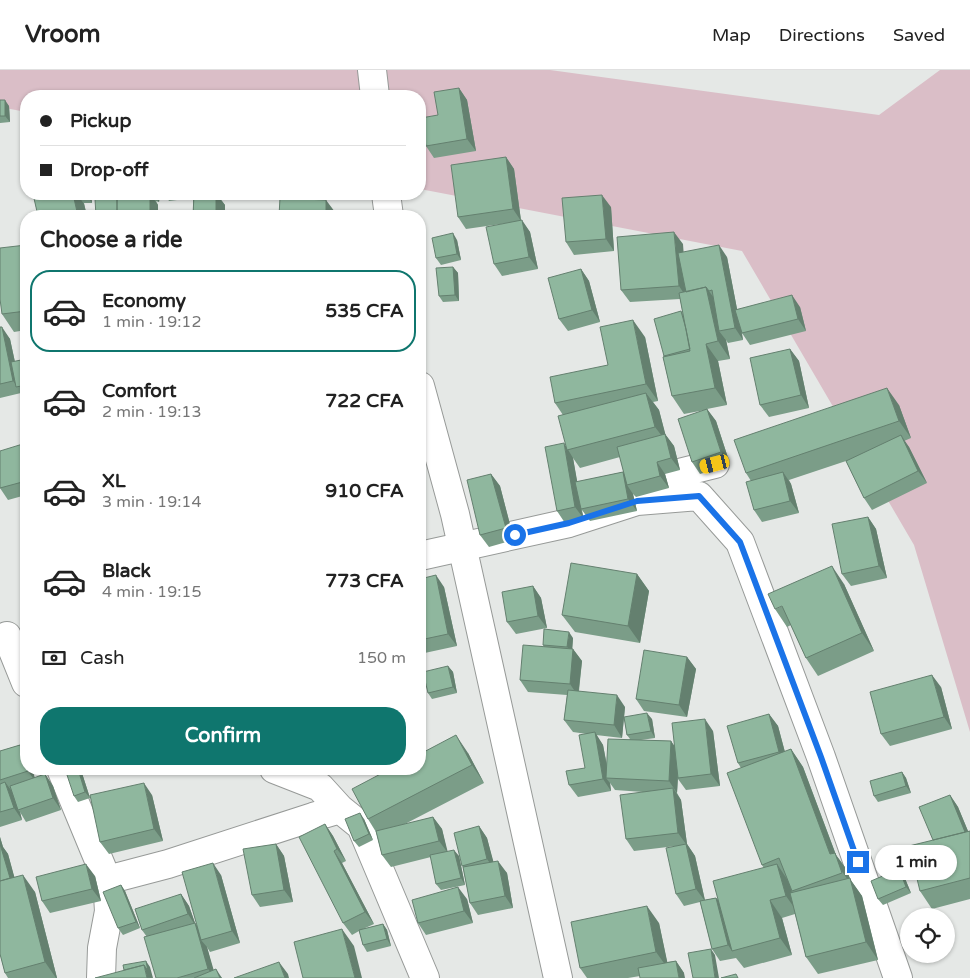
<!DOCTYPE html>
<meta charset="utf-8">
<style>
:root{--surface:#fff;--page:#f2f2f2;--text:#222;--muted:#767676;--line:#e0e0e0;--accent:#0f766e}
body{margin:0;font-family:"Varela Round",sans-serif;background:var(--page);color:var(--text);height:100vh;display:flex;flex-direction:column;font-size:19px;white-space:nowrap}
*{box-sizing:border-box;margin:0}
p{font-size:16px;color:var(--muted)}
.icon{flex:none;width:28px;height:28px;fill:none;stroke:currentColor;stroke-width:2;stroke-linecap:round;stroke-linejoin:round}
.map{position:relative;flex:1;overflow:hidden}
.details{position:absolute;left:20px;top:140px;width:406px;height:565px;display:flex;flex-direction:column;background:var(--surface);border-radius:20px;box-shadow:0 1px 4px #0004}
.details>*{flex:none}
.guide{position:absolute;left:20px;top:20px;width:406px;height:110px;border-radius:20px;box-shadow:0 1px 4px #0004;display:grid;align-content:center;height:110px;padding:0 20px;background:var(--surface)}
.fabs{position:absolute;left:900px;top:838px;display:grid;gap:10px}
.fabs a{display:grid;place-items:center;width:55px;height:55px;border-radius:50%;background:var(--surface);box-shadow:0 1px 4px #0004;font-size:25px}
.end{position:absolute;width:22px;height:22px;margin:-11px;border:6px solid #1a73e8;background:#fff;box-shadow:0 0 0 2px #fff}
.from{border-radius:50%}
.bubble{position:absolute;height:35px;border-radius:18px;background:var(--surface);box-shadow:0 1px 4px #0004;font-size:16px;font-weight:700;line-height:35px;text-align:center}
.car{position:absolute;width:15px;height:30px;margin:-15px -8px;border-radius:6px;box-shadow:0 0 4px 1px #0007;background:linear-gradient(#f5c518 24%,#345 0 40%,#f5c518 0 76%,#345 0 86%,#f5c518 0)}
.guide b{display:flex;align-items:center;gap:18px;height:48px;font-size:19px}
.guide b+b{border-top:1px solid var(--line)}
.guide i{width:12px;height:12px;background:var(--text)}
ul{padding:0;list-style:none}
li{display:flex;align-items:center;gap:15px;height:82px;margin:0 10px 8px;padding:0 10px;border:2px solid transparent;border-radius:20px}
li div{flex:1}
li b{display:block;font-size:19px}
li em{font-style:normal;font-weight:700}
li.selected{border-color:var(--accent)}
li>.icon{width:45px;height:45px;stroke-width:1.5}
h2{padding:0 20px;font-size:22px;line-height:60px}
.pay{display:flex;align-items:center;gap:12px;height:55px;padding:0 20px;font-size:19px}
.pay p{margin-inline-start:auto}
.primary-button{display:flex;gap:10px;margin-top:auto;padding:10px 20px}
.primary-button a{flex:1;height:58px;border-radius:20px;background:var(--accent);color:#fff;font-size:20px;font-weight:700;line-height:58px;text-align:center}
header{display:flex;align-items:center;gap:30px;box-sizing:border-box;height:70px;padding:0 25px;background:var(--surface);border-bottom:1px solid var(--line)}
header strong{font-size:24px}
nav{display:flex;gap:28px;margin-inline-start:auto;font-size:18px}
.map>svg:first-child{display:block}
.green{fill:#dabec7}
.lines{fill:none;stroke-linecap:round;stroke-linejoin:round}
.minor-casing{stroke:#979a98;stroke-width:30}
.minor{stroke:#fff;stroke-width:28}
.wall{fill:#7b9d88;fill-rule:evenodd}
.shaded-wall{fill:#64806f}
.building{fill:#8fb79e;stroke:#64806f}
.route{stroke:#1a73e8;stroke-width:6}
</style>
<header>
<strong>Vroom</strong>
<nav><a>Map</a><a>Directions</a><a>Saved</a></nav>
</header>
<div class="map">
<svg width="970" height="908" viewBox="0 0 970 908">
<rect width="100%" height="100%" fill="#e5e8e6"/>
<path class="green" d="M0 0H550L879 45 940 0H970V662L914 475 742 181 420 119V26H26V42L0 37Z"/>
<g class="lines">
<g class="minor-casing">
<path id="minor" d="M372 0 375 26
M386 124 389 146
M420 316 455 444 558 908
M638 430 659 408 715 394
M420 486 569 453 637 431 699 426 740 472 821 687 898 908
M7 566 26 613
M61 699 107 810 109 841 102 878 101 908
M274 699 320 717 340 739 361 756 425 908
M107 810 168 794 313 747 340 739"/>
</g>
<use href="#minor" class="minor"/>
</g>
<path class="wall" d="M459 18 467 30 476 81 434 88 426 76 438 45Z
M0 30 9 36 10 52 0 53Z
M506 87 514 99 521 150 530 162 538 199 502 206 494 194 508 153 466 159 458 147Z
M33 124H91L92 133H84L87 146H38Z
M117 124H160L159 132 156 131 158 135V146H96L117 127Z
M165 124H217L225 135V146H193V128L169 131Z
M611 137 614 181 574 185 566 172Z
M457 170 461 190 441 195 436 188Z
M683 174V182L727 187 737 239 800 237 806 261 750 275 742 263 743 270 728 273 726 270 730 289 718 291 727 335 707 339 716 351 730 394 700 404 692 392 705 340 684 344 672 326 663 287 681 241 683 244 680 229 630 232 621 220Z
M26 175V260L14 262 2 244Z
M453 197 458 203 459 231 443 232 439 226Z
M581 199 589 211 600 252 568 261 559 249Z
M0 257 10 269 15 292 26 289V328L25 329 21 323 0 328Z
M645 267 658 331 653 332 659 340 665 364 674 376 680 400 665 404 669 418 636 427 633 424 637 441 590 451 582 440 584 449 565 453 557 441 567 377 563 345 555 333 608 295ZM620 387 624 404 623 402 577 412 573 388 580 398Z
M790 279 799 291 809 338 769 347 760 335Z
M899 335 911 368 904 371 909 377 927 413 872 440 864 428 846 391 789 410 791 414 799 443 762 452 754 440 751 411 746 403Z
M26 373V425L8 430 0 418Z
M491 404 500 416 514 470 489 477 480 465Z
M420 439 425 465 420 466Z
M868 447 876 459 887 508 851 516 842 504Z
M637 504 649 521 640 573 575 562 562 545Z
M420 509 444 517 457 576 420 584Z
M844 514 874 581 818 606 806 588 791 555 787 557 775 539Z
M533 516 541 528 547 558 516 564 507 552Z
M573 568 572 579H573L582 591 579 621 625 637 624 647 652 649 655 668 641 670 671 671 675 677 713 661 720 716 686 720 678 709 677 723 681 730 687 774 695 786 705 830 716 828 718 829 764 798 762 795 741 698 738 693 769 644 778 656 785 682 791 679 803 697 836 785 847 800 850 809 862 826 878 890 818 904 806 887 795 844 782 848 792 885 744 898 736 888 720 891 712 879 700 832 684 836 676 824V776L634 781 626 769 643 722 615 720 610 713 611 721 578 727 569 715 585 698 587 664 573 662 564 650 567 625 528 622 520 610 544 577 543 575ZM624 647 627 665 630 669 607 695 603 675 596 665 622 668Z
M687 587 696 599 687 647 644 641 636 629Z
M448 596 453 602 457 623 432 629 428 623Z
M941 617 952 659 890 676 881 664Z
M20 675 26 683V699L35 708 45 704 53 716 61 740 26 752 20 742 22 750 0 757V681Z
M468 683 484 713 403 755 433 747 442 759 447 782 459 786 465 815 441 820 436 814 431 787 391 797 382 785 376 762 368 749Z
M81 700 90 728 78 732 74 726Z
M902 702 906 708 911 723 878 732 874 726Z
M152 725 163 771 109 784 100 772Z
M950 725 958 737 968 761H970V829L932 839 920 821 933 770Z
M364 749 373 770 359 777 354 771Z
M325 754 333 766 346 791 342 793 374 854 363 859 383 854 387 860 391 876 367 882 363 875 359 861 352 865 343 853Z
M479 756 487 768 493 792 507 803 513 838 478 845 470 833 463 797 462 796Z
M0 767 3 777 8 784 14 807 35 822 57 908H8L5 903 0 884Z
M276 774 284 786 293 832 260 837 252 825Z
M221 805 240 873 210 882 207 877 213 900 222 908H156L147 867 142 860 181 824 189 836 195 853 198 857Z
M95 806 101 831 50 843 42 831Z
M904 806 911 823 883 835 878 829Z
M121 815 125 821 140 858 123 865 118 858Z
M467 829 473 853 426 865 418 853Z
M659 853 667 892 676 891 684 903 640 906 628 908H587L580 898Z"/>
<path class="shaded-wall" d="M459 18 467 30 476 81 467 69Z
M5 30 9 36 10 52 5 46Z
M506 87 514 99 521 151 513 139Z
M73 124H77L84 134 87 146H78Z
M86 124H91L92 133Z
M150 124 158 135V146H150Z
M154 124H160L159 132Z
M216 124 225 135V146H216Z
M602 125 611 137 614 181 606 169Z
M326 130 335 142V146H326Z
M522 150 530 162 538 199 529 187Z
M674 162 683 174 687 228 679 216Z
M453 163 457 170 461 190 457 184Z
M719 175 727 187 743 270 735 258Z
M453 197 458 203 459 231 455 225Z
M581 199 589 211 600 252 592 240Z
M706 217 719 235V261L726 270 730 289 718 271Z
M792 225 800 237 806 261 798 249Z
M633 250 645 267 658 331 646 314Z
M2 257 10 269 20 316H17L13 311Z
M706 274 718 291 727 335 715 318Z
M790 279 799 291 809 338 801 325Z
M887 318 899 335 911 368 899 351Z
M646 323 659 340 668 374 655 357Z
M707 339 716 351 730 394 721 382Z
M665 364 674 376 680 400 671 388Z
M901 365 909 377 927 413 918 401Z
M564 373 573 388 582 438 581 439 584 449 575 437Z
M657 392 665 404 669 418 660 406Z
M623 402 631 414 627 415 633 424 637 441 628 429Z
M783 402 791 414 799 443 790 431Z
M491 404 500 416 514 470 506 458Z
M420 439 425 465 420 458Z
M868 447 876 459 887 508 879 496Z
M832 496 844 514 874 581 862 563Z
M637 504 649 521 640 573 628 556Z
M436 505 444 517 457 576 448 564Z
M533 516 541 528 547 558 538 546Z
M569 562 573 568 572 583 567 577Z
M573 579 582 591 578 626 570 614Z
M687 587 696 599 687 647 679 635Z
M448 596 453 602 457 623 453 617Z
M932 605 941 617 952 659 944 647Z
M617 625 625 637 622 668 614 655Z
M647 643 652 649 655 668 651 661Z
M769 644 778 656 788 694 779 682Z
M705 649 713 661 720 716 711 704Z
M595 662 603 675 609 708H606L610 713 611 721 603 709Z
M456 665 468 683 484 713 472 695Z
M671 671 679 683 677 723 669 711Z
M20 675 26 683V695Z
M791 679 803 697 836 785 847 800 850 809 862 826 878 890 866 872 852 816 830 784Z
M27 699H32L37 714 28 701Z
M78 699H80L81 700 90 728 85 722Z
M902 702 906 708 911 723 906 716Z
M45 704 53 716 61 740 53 728Z
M5 712 14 724 18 740 20 742 22 750 14 738Z
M144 713 152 725 163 771 154 759Z
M673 718 681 730 687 774 695 786 705 831 696 819 686 774 678 763Z
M950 725 958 737 970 766 965 763Z
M360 743 364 749 373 770 369 764Z
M433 747 442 759 448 783 439 771Z
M325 754 333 766 346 791 337 779Z
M479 756 487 768 496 801 487 789Z
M0 767 3 777 8 784 18 820 10 808 0 774Z
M276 774 284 786 293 832 284 820Z
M454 780 459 786 465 815 461 808Z
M334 781 342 793 374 854 365 842Z
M498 791 507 803 513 838 505 826Z
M213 793 221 805 240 873 232 861Z
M86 794 95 806 101 831 92 819Z
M777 794 789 812 798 843 786 826Z
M899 799 904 806 911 823 906 817Z
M23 805 35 822 57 908H56L45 892Z
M121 815 125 821 140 858 136 852Z
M458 817 467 829 473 853 464 841Z
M181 824 189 836 195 853 203 865 201 870 207 877 216 908H215L208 899 195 855 188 844Z
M716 828 725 840 732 881 728 875Z
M770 830 782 848 792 885 780 868Z
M647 836 659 853 669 900 656 882Z
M383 854 387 860 391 876 387 869Z
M342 859 354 876 362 908H355Z
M711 879 715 885 719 908H715Z
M146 891 150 897 153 908H147L144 895Z
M676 891 684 903 685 908H679Z
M279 892 288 904 289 908H285Z
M216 899 222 908H220Z"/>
<path class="building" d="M459 18 467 69 426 76 421 48 438 45 434 22Z
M0 30H5V46H0Z
M506 87 513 139 458 147 451 95Z
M33 124H73L78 146H38Z
M117 124H150V146H117Z
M194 124H216V146H193Z
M602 125 606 169 566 172 562 128Z
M117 127V146H96L95 129Z
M280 128 326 130V146H279Z
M522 150 529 187 494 194 486 157Z
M674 162 679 216 621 220 617 167Z
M453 163 457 184 436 188 432 168Z
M26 175V241L2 244 0 229V178Z
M719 175 735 258 719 261 712 220 709 221 706 217 686 222 678 183Z
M453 197 455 225 439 226 436 198Z
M581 199 592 240 559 249 548 208Z
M706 217 718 271 706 274 715 318 672 326 663 287 690 281 679 223Z
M792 225 798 249 742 263 735 240Z
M681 241 686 259 690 279 664 286 654 249Z
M633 250 646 314 555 333 550 307 608 295 600 257Z
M0 257H2L13 311 0 314Z
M790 279 801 325 760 335 750 288Z
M26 289V315L16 317 11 292Z
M887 318 899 351 746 403 734 370Z
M646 323 655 357 567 380 558 346Z
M707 339 721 382 692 392 678 349Z
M665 364 671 388 657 392 660 406 627 415 617 377Z
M901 365 918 401 864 428 846 391Z
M26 373V411L0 418V381Z
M564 373 575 437 557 441 545 377Z
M623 402 628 429 581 439 575 412Z
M783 402 790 431 754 440 746 412Z
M491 404 506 458 480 465 467 410Z
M868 447 879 496 842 504 832 454Z
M571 493 637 504 628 556 562 545Z
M832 496 862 563 806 588 782 536 775 539 768 524Z
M436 505 448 564 420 570V509Z
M533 516 538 546 507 552 502 522Z
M544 559 569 562 567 577 543 575Z
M523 575 573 579 570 614 520 610Z
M644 580 687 587 679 635 636 629Z
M448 596 453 617 428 623 423 602Z
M932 605 944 647 881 664 870 622Z
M568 620 617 625 614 655 564 650Z
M647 643 651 661 627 665 624 647Z
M769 644 779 682 738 693 727 656Z
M705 649 711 704 678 708 672 653Z
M595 662 603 709 569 715 566 701 585 698 579 665Z
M456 665 472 695 368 749 352 719 390 699H420V684Z
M608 669 671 671 669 711 606 708Z
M20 675 26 695V699H27L28 701 0 710V681Z
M791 679 830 784 835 783 842 803 792 821 779 788 762 795 727 703Z
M65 699H78L85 722 74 726Z
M902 702 906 716 874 726 870 711Z
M45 704 53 728 18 740 10 716Z
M5 712 14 738 0 742V714Z
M144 713 154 759 100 772 90 725Z
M673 718 678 763 626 769 620 725Z
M950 725 965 762 933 770 919 737Z
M360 743 369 764 354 771 345 749Z
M433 747 439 771 382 785 376 761Z
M325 754 337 779 334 781 365 842 343 853 299 767Z
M479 756 487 789 462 796 454 763Z
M970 761V808L920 821 909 776Z
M0 774 10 808 0 811Z
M276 774 284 820 252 825 243 779Z
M686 774 696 819 676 824 666 778Z
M454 780 461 808 436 814 430 785Z
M498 791 505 826 470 833 463 797Z
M213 793 232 861 201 870 182 802Z
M86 794 92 819 42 831 36 807Z
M777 794 786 826 770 830 780 868 732 881 713 811Z
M899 799 906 817 878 829 871 811Z
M23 805 45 892 5 903 0 884V811Z
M850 808 866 872 806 887 790 823Z
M121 815 136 852 118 858 103 822Z
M458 817 464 841 418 853 412 830Z
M181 824 188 844 142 860 135 839Z
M716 828 728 875 712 879 700 831Z
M647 836 656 882 580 898 571 852Z
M195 853 208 899 177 908H156L144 867Z
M383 854 387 869 363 875 359 860Z
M342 859 355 908H303L294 872Z
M711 879 715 908H693L688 883Z
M146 891 148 901 144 895 124 900 123 895Z
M676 891 679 908H640L638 898Z
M279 892 285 908H234Z
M144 895 147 908H95Z
M216 899 220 908H194Z
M736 904 738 908H721Z"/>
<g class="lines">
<path class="route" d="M515 465 569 453 637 431 699 426 740 472 821 687 858 792"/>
</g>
</svg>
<div class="fabs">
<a><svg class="icon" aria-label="locate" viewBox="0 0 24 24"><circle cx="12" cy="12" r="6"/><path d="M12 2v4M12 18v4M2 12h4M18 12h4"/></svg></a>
</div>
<i class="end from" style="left:515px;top:465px"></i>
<i class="end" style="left:858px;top:792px"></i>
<div class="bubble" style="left:875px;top:775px;width:82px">1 min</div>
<i class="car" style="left:715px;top:394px;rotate:256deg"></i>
<div class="guide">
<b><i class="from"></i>Pickup</b>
<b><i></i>Drop-off</b>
</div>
<section class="details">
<h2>Choose a ride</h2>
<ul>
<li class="selected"><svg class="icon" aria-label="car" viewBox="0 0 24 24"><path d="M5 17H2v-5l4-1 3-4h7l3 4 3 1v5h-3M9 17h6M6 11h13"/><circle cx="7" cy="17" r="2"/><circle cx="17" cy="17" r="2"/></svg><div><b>Economy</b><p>1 min · 19:12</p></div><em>535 CFA</em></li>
<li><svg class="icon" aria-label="car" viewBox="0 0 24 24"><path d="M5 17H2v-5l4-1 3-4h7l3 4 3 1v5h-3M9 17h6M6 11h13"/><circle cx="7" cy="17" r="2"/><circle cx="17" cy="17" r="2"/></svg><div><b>Comfort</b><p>2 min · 19:13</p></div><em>722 CFA</em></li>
<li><svg class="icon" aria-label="car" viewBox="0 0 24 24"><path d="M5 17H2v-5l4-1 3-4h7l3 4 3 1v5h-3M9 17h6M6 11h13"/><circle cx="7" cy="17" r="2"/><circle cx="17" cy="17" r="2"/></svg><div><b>XL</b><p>3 min · 19:14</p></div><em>910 CFA</em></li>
<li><svg class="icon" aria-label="car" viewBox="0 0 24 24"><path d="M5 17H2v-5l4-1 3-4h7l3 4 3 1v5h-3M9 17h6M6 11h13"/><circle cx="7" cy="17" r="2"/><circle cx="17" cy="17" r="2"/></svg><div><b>Black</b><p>4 min · 19:15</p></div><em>773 CFA</em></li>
</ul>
<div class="pay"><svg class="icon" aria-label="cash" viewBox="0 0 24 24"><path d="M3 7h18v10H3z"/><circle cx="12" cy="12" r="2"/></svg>Cash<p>150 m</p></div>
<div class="primary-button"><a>Confirm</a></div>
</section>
</div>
